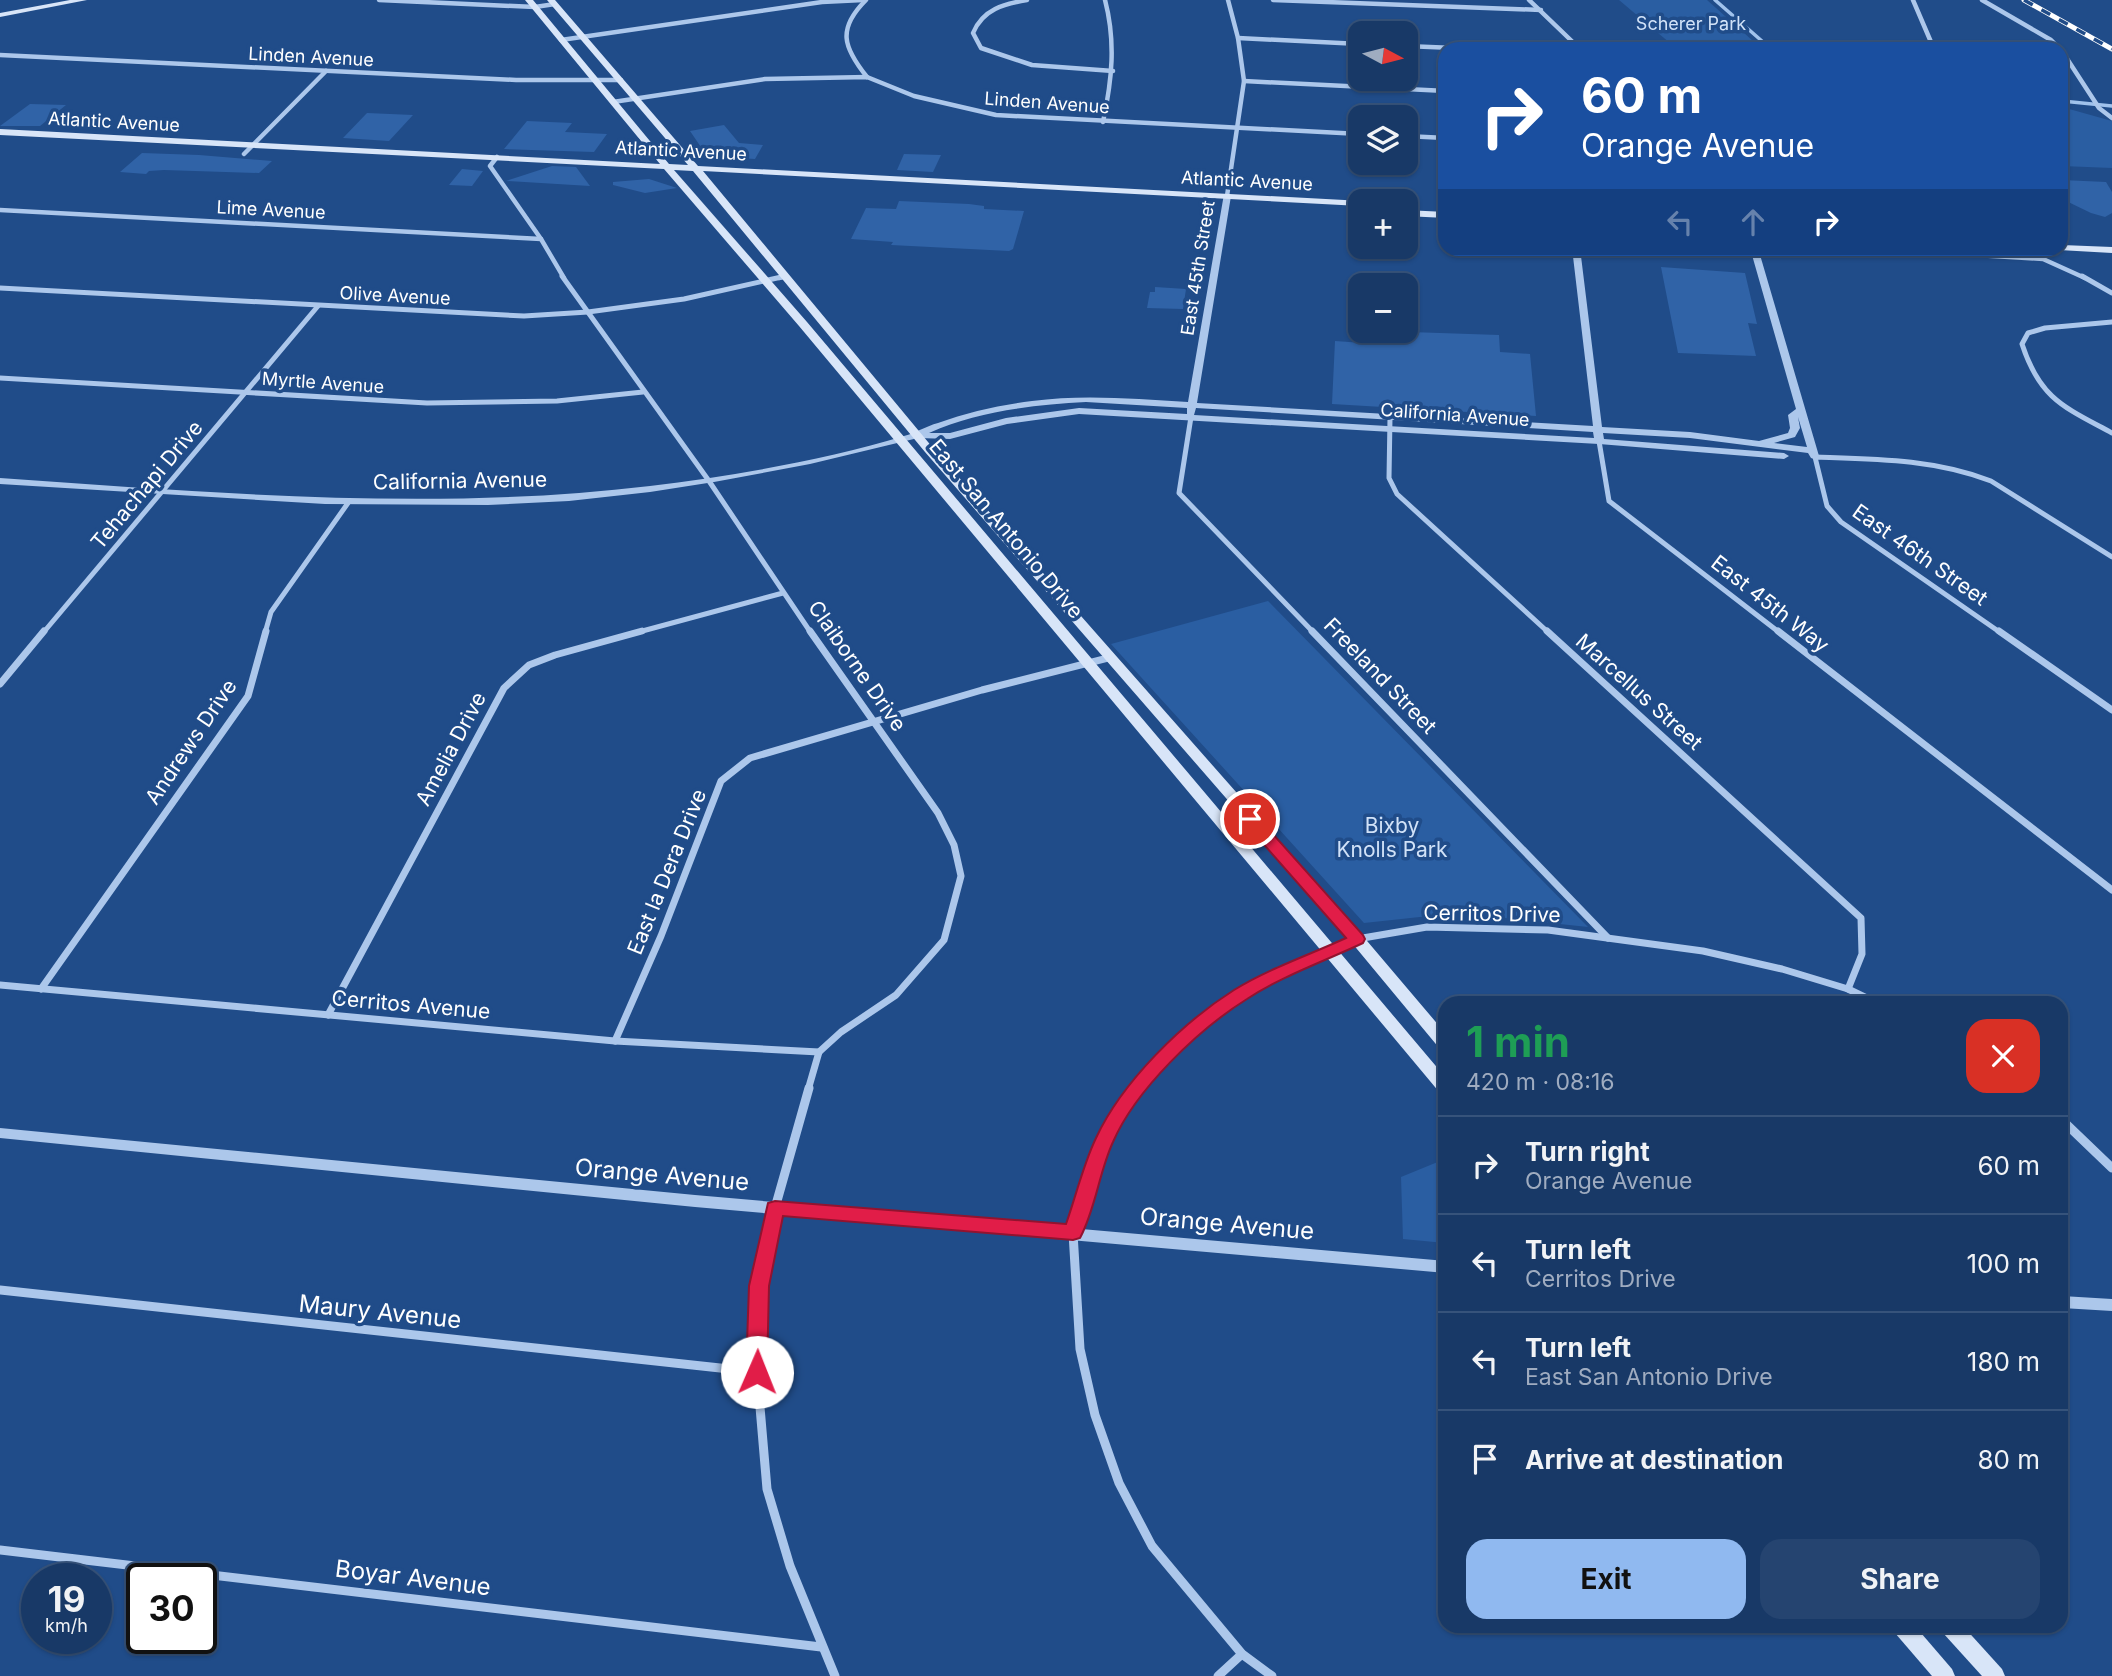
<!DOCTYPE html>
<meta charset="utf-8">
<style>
:root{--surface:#183967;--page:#254470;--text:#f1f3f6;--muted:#9facc0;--line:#36537b;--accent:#90b9f0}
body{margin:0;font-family:Inter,sans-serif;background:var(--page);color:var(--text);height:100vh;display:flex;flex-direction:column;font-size:26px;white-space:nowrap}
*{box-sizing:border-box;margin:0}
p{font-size:23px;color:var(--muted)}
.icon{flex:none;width:38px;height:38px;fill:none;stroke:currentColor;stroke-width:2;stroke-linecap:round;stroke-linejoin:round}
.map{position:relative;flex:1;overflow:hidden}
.side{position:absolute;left:1438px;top:996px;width:630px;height:637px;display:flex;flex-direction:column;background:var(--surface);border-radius:21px;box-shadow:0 2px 5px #0004,0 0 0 2px var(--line)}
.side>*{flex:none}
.hud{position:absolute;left:1438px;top:42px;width:630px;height:214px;border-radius:21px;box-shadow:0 2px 5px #0004,0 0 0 2px var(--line);background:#1a4fa0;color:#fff;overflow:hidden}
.needle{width:46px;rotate:97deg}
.fabs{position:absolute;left:1348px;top:21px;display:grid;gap:14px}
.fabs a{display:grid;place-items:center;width:70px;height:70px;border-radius:14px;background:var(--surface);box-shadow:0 2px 5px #0004,0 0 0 2px var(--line);font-size:35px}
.speed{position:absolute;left:21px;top:1563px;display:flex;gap:14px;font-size:35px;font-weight:700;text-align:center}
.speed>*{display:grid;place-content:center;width:91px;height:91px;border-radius:50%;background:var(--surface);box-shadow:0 2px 5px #0004,0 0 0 2px var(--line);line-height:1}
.speed small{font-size:18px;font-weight:400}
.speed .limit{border:4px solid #111;border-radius:10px;background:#fff;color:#111}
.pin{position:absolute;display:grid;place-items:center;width:60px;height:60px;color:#fff;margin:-30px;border:4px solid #fff;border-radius:50%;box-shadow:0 2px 7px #0007}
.me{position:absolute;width:77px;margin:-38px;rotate:1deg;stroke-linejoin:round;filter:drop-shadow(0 0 5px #0008)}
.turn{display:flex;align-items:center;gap:24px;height:147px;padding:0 28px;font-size:32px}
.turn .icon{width:91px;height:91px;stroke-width:2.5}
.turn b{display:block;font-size:49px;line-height:60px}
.lanes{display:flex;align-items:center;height:66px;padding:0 28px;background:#0003;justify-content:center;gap:35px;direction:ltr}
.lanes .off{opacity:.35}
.round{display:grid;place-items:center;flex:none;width:74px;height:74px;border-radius:21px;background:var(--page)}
.head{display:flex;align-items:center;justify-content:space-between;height:119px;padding:0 28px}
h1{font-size:42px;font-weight:700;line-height:52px;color:#1e9e55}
.cta{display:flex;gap:14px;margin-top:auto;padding:14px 28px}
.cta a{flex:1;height:80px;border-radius:21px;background:var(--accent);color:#111;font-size:28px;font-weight:700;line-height:80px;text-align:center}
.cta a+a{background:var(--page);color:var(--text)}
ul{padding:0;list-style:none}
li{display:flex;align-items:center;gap:21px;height:98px;padding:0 28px;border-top:2px solid var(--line)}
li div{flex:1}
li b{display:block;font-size:26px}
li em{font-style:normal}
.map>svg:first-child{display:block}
.green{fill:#2a5ea2}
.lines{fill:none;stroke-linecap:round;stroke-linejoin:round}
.stream{stroke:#a0c2ec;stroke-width:3.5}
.building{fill:#3063a7}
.minor-far3{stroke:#acc7eb;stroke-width:4.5}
.minor-far2{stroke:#acc7eb;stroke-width:5}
.minor-far1{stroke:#acc7eb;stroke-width:7}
.minor{stroke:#acc7eb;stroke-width:9}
.tertiary{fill:#acc7eb;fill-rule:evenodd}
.secondary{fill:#d8e5f8;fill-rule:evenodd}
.rail-casing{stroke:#fff;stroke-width:5}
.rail{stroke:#204c89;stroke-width:3.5;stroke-dasharray:10;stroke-linecap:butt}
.route{fill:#e11d48;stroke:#92132f;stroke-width:2}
.labels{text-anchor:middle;stroke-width:7;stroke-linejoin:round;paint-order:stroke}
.far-park-label{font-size:18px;fill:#d1e2f8;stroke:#204c89}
.far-street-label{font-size:18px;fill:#fff;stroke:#204c89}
.street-label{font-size:21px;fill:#fff;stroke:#204c89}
.park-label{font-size:21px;fill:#d1e2f8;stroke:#204c89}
.near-street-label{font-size:24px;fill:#fff;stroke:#204c89}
</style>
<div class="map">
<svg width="2112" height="1676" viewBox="0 0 2112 1676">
<rect width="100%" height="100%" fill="#204c89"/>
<g class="green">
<path d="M1619,0H1707L1762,49H1677Z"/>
<path d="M2062,107L2112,121V168L2062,166Z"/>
<path d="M1268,601L1588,927L1457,913L1364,923L1111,644Z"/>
<path d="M1445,1159V1243L1403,1239L1401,1177Z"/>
</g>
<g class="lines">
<g class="stream">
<path d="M1715,0L1771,49"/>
<path d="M2062,101L2112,106"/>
</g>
</g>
<g class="building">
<path d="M30,104L66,105L40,126H0Z"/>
<path d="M367,113L413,115L389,141L343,138Z"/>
<path d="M527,121L572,123L565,132L607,134L594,152L504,149Z"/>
<path d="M724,125L739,143L763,145L755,159L707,156L690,131Z"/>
<path d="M142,153L199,155L272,161L259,173L164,170L149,171L146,174L120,172Z"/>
<path d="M904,154L941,155L933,172L897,170Z"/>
<path d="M552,166L576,167L590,186L506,181Z"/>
<path d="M462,169L483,171L472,186L449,185Z"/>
<path d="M649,179L677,188L645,193L613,185V182Z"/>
<path d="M2062,180L2106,182L2112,192V213L2105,217L2091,213L2062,199Z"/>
<path d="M899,201L969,204L984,206V209L1024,211L1013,249L1009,251L891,245L893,242L851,239L866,208L896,209Z"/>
<path d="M1661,267L1745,273L1757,324L1748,323L1756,356L1678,353Z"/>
<path d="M1155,287L1186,289L1183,309L1147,308L1150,292H1155Z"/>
<path d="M1410,332L1499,335L1500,352L1530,354L1536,416L1332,404L1335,341L1391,345V338H1410Z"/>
</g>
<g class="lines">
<g class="minor-far3">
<path d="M379,0L535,7L555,4"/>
<path d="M866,0C837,29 843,47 867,77"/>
<path d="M1027,0C1004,4 983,9 973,33L981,48L1032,65L1113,71"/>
<path d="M1273,0L1541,10"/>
<path d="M1529,0L1580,49"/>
<path d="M1913,0L1934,49"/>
<path d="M1982,0L2051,40L2060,49"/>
<path d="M1238,38L1360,44"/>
<path d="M561,40L822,2L863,0"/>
<path d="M1405,46L1479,49"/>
<path d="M2062,51L2099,108L2112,118"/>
<path d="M0,55L516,80H621"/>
<path d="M1244,81L1446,91"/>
<path d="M613,102L765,79L867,77L914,96L996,115L1360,134"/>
<path d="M1103,122C1112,80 1116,42 1105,0"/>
<path d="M1405,136L1446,138"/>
<path d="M244,154L326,71"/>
<path d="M497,157L490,166L541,239L564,278"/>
<path d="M1227,196L1244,81L1238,38L1228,0"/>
<path d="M0,210L541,239"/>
<path d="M1858,248L2043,259L2085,278"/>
<path d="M779,278L786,276"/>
</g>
<g class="minor-far2">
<path d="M562,276L709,481L811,633"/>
<path d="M2082,276L2112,293"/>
<path d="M0,288L524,316L588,312L684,299L786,276"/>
<path d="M2112,322L2045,328L2028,333L2022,344C2040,399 2064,407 2112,433"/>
<path d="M0,378L427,403L557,401L643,392"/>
<path d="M1191,417L1179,493L1314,633"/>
<path d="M1390,418L1389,478L1397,494L1549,633"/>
<path d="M1599,441L1609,501L1780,633"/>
<path d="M43,633L318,306"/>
<path d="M265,633L271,612L348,503"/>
<path d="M635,633L783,593"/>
<path d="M2001,633L1841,522L1827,506L1815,457C1875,459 1934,459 1991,481L2112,557"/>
</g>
<g class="minor-far1">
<path d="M1312,631L1608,938"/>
<path d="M1547,631L1861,918L1862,954L1848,989"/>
<path d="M1778,631L2112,890"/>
<path d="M1999,631L2112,710"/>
<path d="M0,684L44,631"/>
<path d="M0,985L615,1041L819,1052"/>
<path d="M41,989L248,696L266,631"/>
<path d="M328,1015L504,688L529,665L555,655L642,631"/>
<path d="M615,1041L661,936L721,781L750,758L982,690L1108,658"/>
<path d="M808,1090L819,1052L841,1032L896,995L944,940L961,876L954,845L938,813L810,631"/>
<path d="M1136,1090L1169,1052L1206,1018L1242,993L1357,939L1427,927L1548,930L1703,951L1782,969L1848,989L1877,1003"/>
</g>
<g class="minor">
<path d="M809,1088L775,1208L759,1286L757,1372L767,1489L790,1566L835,1676"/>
<path d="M1138,1088L1104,1139L1073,1233L1080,1349L1095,1415L1119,1483L1152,1546L1242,1654L1272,1676"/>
<path d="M2062,1120L2112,1168"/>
<path d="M0,1290L757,1372"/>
<path d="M0,1550L821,1647"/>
<path d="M1218,1676L1242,1654"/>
</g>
<g class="tertiary">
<path d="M1224,194L1231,196L1197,403L1593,426L1572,248H1580L1602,427L1690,432L1759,441L1788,433L1790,428L1788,415L1796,409L1750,248H1758L1819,456L1814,459L1811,458L1808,453L1690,438L1603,433L1604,439L1784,453L1789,456L1784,459L1599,444L1079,414L1007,424L950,439L918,438L810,464L714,482L650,492L569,501L488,505L325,504L0,484V478C217,493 434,512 650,486C733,476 824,460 904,436C916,433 926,426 938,423C968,412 1000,405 1032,401C1084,394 1136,399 1188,402ZM1086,402L1187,408V414L1079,408L1006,418L950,433H929C977,411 1033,405 1086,402ZM1196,408L1593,432L1594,438L1194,415ZM1798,417L1807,447L1774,443L1795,437L1800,428Z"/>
<path d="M0,1128L695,1195L1446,1261V1273L695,1207L0,1138Z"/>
<path d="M2062,1296L2112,1299V1311L2062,1308Z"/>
</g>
<g class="secondary">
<path d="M70,0H87L0,17V13Z"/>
<path d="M525,0H533L669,164L688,165L547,0H555L698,166L1363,201H1360V206L703,171L933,448L1362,935L1446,1034V1050L1440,1049L1352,943L925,452L693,171L674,170L807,322L1446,1078V1095L1440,1093L799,326L664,169L0,135V129L660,164Z"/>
<path d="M1405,210L1446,212V218L1405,216Z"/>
<path d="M2062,245L2112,247V253L2059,250Z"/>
<path d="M1892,1626H1915L1952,1669L1955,1676H1932L1895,1633Z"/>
<path d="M1940,1626H1963L2002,1669L2005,1676H1982L1943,1633Z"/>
</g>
<defs>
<path id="rail" d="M2024,0L2112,49"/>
</defs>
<use href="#rail" class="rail-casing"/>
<use href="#rail" class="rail"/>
</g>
<path class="route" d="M1250,814L1256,815L1363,935L1365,939L1363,943C1325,961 1282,976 1247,999C1199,1029 1136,1089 1113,1142C1099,1172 1096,1208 1080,1238L1073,1240L783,1216L769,1286L767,1372L764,1378L757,1381L749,1378L746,1372L749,1286L768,1203L775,1201L1066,1224C1076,1196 1083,1165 1096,1138C1122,1082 1182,1023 1234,990C1268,969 1309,955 1346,938L1244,822L1242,819L1244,815Z"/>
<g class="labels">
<g class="far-park-label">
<text x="1691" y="30">Scherer Park</text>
</g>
<g class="far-street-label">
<text transform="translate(311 57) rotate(3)" y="6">Linden Avenue</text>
<text transform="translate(1047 103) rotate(4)" y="6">Linden Avenue</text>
<text transform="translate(114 122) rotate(3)" y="6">Atlantic Avenue</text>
<text transform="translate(681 151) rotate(3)" y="6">Atlantic Avenue</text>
<text transform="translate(1247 181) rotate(3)" y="6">Atlantic Avenue</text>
<text transform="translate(271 210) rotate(3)" y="6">Lime Avenue</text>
<text transform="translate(1198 268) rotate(-81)" y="6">East 45th Street</text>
<text transform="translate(395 296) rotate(3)" y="6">Olive Avenue</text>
<text transform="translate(323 383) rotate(4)" y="6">Myrtle Avenue</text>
<text transform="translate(1455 415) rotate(4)" y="6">California Avenue</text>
</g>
<g class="street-label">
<text transform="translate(460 481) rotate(-1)" y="7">California Avenue</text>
<text transform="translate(147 485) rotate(-50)" y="7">Tehachapi Drive</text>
<text transform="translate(1006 529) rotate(50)" y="7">East San Antonio Drive</text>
<text transform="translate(1920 555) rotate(35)" y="7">East 46th Street</text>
<text transform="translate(1770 604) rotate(38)" y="7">East 45th Way</text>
<text transform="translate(857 666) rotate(55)" y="7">Claiborne Drive</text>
<text transform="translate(1380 676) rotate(46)" y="7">Freeland Street</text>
<text transform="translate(1639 692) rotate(42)" y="7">Marcellus Street</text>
<text transform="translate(191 742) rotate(-56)" y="7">Andrews Drive</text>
<text transform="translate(451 749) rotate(-62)" y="7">Amelia Drive</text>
<text transform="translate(667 872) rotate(-68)" y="7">East la Dera Drive</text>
<text transform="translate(1492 914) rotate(1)" y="7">Cerritos Drive</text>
<text transform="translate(411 1005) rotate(5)" y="7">Cerritos Avenue</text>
</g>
<g class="park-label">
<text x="1392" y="833">Bixby<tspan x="1392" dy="24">Knolls Park</tspan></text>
</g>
<g class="near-street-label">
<text transform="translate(662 1175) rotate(5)" y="8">Orange Avenue</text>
<text transform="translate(1227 1224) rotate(5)" y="8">Orange Avenue</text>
<text transform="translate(380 1312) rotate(6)" y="8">Maury Avenue</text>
<text transform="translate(413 1578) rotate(7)" y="8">Boyar Avenue</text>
</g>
</g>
</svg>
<div class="fabs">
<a><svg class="needle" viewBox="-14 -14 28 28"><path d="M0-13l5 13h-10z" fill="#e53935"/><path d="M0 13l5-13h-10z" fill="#9facc0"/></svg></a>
<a><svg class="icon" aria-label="layers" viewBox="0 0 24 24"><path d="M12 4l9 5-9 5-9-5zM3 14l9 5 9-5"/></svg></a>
<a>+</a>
<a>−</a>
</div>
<div class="speed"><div>19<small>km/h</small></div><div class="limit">30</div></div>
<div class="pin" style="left:1250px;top:819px;background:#d93025"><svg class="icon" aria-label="arrive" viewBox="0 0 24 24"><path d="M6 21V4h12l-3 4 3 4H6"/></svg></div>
<svg class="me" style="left:757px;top:1372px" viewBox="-20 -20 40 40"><circle r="19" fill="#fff"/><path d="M0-13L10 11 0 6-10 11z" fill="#e11d48"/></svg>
<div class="hud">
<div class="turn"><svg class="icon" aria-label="right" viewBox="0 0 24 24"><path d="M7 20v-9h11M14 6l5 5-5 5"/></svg><div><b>60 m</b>Orange Avenue</div></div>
<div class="lanes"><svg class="icon off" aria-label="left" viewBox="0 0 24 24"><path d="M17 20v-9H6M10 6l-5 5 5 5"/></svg><svg class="icon off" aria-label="ahead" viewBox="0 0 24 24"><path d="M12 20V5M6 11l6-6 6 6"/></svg><svg class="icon" aria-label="right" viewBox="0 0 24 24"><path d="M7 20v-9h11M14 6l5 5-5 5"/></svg></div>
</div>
<section class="side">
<div class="head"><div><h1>1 min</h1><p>420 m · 08:16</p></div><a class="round" style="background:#d93025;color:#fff"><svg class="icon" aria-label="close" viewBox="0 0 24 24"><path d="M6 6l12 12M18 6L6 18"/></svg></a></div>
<ul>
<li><svg class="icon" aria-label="right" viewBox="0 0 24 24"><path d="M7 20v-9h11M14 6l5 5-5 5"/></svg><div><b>Turn right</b><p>Orange Avenue</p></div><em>60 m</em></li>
<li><svg class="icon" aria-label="left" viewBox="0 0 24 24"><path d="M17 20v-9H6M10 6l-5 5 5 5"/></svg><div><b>Turn left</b><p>Cerritos Drive</p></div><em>100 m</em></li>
<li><svg class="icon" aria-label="left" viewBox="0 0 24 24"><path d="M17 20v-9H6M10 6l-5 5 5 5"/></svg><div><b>Turn left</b><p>East San Antonio Drive</p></div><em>180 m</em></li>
<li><svg class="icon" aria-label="arrive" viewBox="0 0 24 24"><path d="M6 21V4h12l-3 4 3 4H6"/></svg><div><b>Arrive at destination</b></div><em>80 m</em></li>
</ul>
<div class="cta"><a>Exit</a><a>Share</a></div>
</section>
</div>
